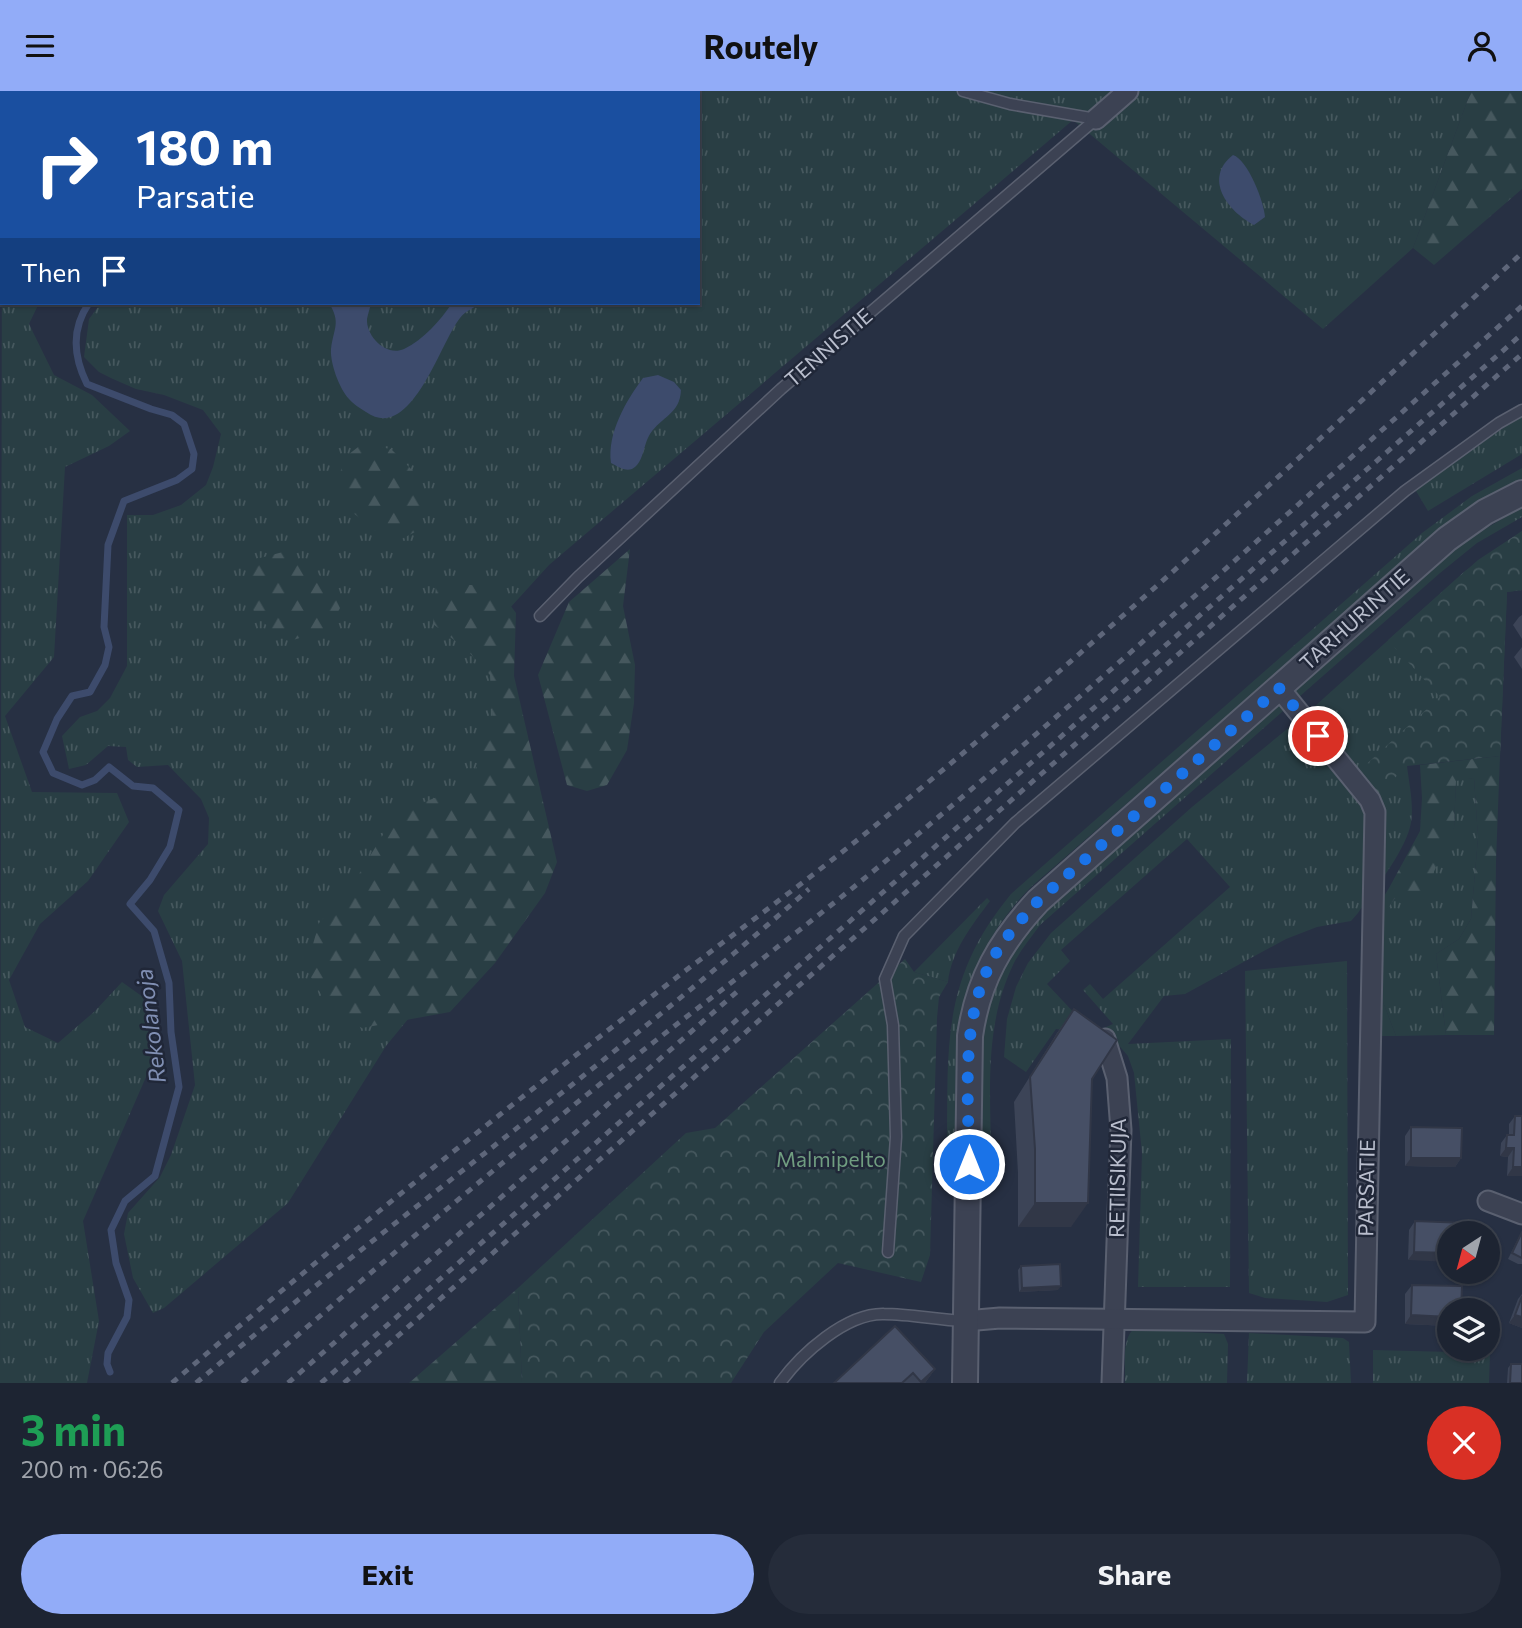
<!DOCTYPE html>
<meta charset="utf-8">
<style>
:root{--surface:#1d2432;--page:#252c3a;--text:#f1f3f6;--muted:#a0a4ac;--line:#3b414d;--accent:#92acf8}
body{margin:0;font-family:Commissioner,sans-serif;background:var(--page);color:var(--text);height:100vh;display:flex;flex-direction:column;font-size:26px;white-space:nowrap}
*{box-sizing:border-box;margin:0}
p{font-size:23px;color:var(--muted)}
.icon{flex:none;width:38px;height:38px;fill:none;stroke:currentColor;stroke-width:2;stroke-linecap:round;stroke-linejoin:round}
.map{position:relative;height:1292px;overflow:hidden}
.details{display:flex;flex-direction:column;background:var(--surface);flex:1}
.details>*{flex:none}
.top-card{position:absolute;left:0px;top:0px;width:700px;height:214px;box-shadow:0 2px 5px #0004,0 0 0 2px var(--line);background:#1a4fa0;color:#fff;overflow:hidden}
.needle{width:46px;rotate:216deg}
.tools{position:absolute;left:1437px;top:1130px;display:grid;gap:14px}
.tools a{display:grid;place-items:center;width:63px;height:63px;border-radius:50%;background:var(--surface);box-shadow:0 2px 5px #0004,0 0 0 2px var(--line);font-size:35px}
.pin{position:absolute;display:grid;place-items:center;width:60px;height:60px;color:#fff;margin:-30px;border:4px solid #fff;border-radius:50%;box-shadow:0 2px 7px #0007}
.me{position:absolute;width:77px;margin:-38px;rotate:0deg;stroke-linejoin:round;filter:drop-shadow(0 0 5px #0008)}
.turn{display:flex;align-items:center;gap:24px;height:147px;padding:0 21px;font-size:32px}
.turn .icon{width:91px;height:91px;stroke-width:2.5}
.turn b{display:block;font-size:49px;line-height:60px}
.then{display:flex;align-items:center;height:66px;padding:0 21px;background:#0003;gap:14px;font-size:26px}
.round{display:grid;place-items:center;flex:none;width:74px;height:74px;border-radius:37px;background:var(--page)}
.head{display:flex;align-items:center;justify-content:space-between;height:119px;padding:0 21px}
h1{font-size:42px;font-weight:700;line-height:52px;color:#1e9e55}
.primary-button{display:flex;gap:14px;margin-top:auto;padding:14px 21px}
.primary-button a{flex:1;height:80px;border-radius:42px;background:var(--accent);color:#111;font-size:28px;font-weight:700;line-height:80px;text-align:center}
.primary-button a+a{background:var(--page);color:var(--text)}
header{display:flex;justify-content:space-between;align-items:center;height:91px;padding:0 21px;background:var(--accent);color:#111;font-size:32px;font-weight:700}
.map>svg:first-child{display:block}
.grass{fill:url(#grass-tufts)}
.forest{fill:url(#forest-firs)}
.park{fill:url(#park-crowns)}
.water{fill:#3d4b6c}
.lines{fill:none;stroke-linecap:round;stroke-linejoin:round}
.stream{stroke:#3d4b6c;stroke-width:7}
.service-casing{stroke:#5a6070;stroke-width:13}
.minor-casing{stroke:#5a6070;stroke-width:23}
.tertiary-casing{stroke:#5a6070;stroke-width:28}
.service{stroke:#3c4253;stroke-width:10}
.minor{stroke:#3c4253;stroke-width:19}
.tertiary{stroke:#3c4253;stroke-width:24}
.rail{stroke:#5e667a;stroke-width:5;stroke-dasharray:7 7;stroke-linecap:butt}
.wall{fill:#3c4457}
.shaded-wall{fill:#313747}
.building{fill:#464f65;stroke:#313747;stroke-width:2}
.route{stroke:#1a73e8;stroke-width:12;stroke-dasharray:0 21.6}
.labels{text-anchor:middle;stroke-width:5;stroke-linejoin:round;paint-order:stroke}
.street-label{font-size:21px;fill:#b9becd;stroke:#202738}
.park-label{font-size:21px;fill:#709d80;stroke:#202738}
.water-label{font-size:23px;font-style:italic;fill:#808fb3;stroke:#202738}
</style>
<header><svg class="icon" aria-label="menu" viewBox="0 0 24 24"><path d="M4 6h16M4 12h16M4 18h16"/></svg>Routely<svg class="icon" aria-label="person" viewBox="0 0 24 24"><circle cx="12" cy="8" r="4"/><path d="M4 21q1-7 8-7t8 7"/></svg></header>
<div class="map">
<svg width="1522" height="1292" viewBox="0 0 1522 1292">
<defs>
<pattern id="grass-tufts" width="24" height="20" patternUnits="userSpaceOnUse" patternTransform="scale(1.75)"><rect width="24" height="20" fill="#293e44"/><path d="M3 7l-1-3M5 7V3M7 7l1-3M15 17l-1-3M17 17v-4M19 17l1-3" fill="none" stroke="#46585e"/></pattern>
<pattern id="forest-firs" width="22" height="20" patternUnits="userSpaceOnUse" patternTransform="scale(1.75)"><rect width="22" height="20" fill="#293e44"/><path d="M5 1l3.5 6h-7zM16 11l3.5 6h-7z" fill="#46585e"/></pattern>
<pattern id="park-crowns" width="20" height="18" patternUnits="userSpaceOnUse" patternTransform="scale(1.75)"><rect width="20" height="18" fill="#293e44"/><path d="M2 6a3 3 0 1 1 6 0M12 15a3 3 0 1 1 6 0" fill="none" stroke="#46585e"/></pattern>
</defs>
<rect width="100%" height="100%" fill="#273043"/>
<g class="grass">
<path d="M138,0H1471L1413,157L1323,238L1073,29L549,474L509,518L507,581L546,760L386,955L288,1112L164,1217L153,1222L133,1187L124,1143L128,1122L160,1086L171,1064L195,994L182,870L158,820L164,804L208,753L209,727L201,708L168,674L137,676L128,669L126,656L108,655L86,674L69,678L62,645L80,626L97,620L110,607L127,575V424H153L181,414L206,394L213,376L221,343L203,319L164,304L136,298L113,288L99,281L84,266L89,228L101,212H698V2Z"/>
<path d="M2,105V212H39L29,233L54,284L92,304L130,340L109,355L65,376L54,566L5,625L32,701L117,702L129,731L88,790L40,833L9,889L25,936L58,952L95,920L122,891L143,906L153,970L83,1130L99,1230L87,1292H0Z"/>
<path d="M1522,324V363L1428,420L1416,400L1441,380Z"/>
<path d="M1522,377V388L1477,412L1367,503L1031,796C995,832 967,881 959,933C954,974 957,1016 954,1057H947C948,954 941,888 1011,803L1422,442L1472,405Z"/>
<path d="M1522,416V426L1477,452L1440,482L1040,834C1031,847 1020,859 1013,874C985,933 990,996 991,1060H982C981,1000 975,939 999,883C1008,862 1025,843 1038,824L1460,453Z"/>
<path d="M1522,440V499L1507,501L1500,665L1419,657L1407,675C1409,693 1415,718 1410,736C1403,763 1374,799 1358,822L1351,830L1317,836L1286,848L1185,903L1164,905L1128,953L1231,948L1230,1196H1138L1142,1062L1134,982L1128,965L1104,937L1113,933L1083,899L1090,893L1103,908L1230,796L1187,748L1061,859L1070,870L1047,893L1095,944L1056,938L1026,981L1004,966L1007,928L1016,896L1028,872L1051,842L1192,716L1314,616L1465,480Z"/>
<path d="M1474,687L1478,747L1471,828L1459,848L1436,863L1446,944L1396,945L1367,869L1381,826L1395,807L1454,737L1456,689Z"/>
<path d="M987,807L990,810C972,834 951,861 948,891L914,881Z"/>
<path d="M1347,870L1348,1204L1327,1211L1265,1207L1249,1202L1245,880Z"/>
<path d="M1134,1238L1224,1243L1228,1253L1227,1292H1125C1126,1276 1121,1248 1134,1238Z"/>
<path d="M1249,1242L1343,1247L1349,1251L1351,1292H1247Z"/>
<path d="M1373,1259L1490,1262L1489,1292H1373Z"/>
</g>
<g class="forest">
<path d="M1471,0H1522V98L1434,174L1413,157Z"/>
<path d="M362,353L391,358L413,380L425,415L415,441L392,453L347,417L337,395L344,367Z"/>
<path d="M630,458L623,515L635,574L634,612L627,659L607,694L587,700L567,694L538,584L569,511Z"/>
<path d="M283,461L328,490L340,517L329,538L293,549C253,532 238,510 256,468Z"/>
<path d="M436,494H495L516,522L514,585L557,771L545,802L495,872L450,921L362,937L332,921L306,878L319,832L351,796L397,721L459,698L471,688L493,636L490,584L466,558L433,533Z"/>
<path d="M1500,665L1496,770L1494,944H1446L1436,863L1459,848L1471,828L1478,747L1474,687L1456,690L1454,737L1426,798L1412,810L1395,807L1381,827L1367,869L1396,945H1379L1362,871L1361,847L1365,836L1389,797L1420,740L1422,707L1420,674Z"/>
<path d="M518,1197L522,1292H409Z"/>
</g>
<g class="park">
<path d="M1522,440V499L1507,501L1500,665L1407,675L1378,703L1360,679L1440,606L1388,549L1478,469Z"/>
<path d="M905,868L914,881L948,891L939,906L937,927L930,1164L921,1191L838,1172L764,1241L731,1292H522L518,1197L686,1042L715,1037Z"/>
</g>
<g class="water">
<path d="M1233,64C1248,69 1264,111 1265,126L1254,134C1227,120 1203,87 1233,64Z"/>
<path d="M329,212H371C370,217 368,223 367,228C366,245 386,266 404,258C424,248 440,230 452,212H482C475,216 465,220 460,227C440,252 411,353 366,321C360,317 353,313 349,308C339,297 330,272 331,258C334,236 341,232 329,212Z"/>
<path d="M658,284L674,291L681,299C680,323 662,325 650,343C643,354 644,372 632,378C625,381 617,375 611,372C607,342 626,310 643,287Z"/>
</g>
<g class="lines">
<g class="stream">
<path d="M123,0L125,2"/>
<path d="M89,212C71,238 73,265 87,293L151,318L172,324L184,333L194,363L192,378L177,389L124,410L108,454L104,536L109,556L105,574L90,601L72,605L57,628L43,661L53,682L82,694L95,689L109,676L133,695L153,697L179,719L170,756L150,789L130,813L154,840L169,892L171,941L179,996L155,1085L125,1110L111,1139L116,1172L129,1209L127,1226L108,1262L107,1273L110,1281"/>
</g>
<defs>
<g id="service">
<path d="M963,0L1010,13L1096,28"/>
<path d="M540,525L578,486L781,298L1096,28"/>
<path d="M888,1161L896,1046L893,934L885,888L904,845L1015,732L1405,400L1499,332L1522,319"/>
<path d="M780,1292C801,1263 846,1222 884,1223C911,1223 937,1229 964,1230"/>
</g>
<g id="minor">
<path d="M1096,28L1128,0"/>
<path d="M1105,948L1117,987L1121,1039L1112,1292"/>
<path d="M1488,1110L1522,1123"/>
<path d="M965,1230L1000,1227L1365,1231L1375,721L1370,709L1279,597"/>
</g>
<path id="tertiary" d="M965,1292L970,945C978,889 1000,851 1038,810L1447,448L1485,421L1522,402"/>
</defs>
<use href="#service" class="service-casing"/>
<use href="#minor" class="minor-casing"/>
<use href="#tertiary" class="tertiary-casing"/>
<use href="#service" class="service"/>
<use href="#minor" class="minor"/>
<use href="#tertiary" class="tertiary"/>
<g class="rail">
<path d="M172,1292C329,1158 491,1029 655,903C734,842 816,784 893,720C1110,543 1316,352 1522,162"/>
<path d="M196,1292C398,1124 612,971 809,798"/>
<path d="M242,1292C361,1189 481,1088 604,990C696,917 791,848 882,773C1100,593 1310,402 1522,215"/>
<path d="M288,1292L739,899"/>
<path d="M321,1292L1522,243"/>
<path d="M344,1292L1522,263"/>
</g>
</g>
<g class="wall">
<path d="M1522,524V548L1513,534L1519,526Z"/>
<path d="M1522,556V578L1514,566Z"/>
<path d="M1074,918L1092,988L1071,1136H1018V1082L1014,1011L1057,942Z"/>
<path d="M1515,1025L1522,1085H1507L1508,1066L1500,1065L1501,1052L1507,1044H1509V1033Z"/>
<path d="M1411,1036L1461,1067L1455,1076L1405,1075V1045Z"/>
<path d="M1415,1130L1466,1132L1408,1169L1409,1139Z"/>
<path d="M1522,1140V1173H1518L1508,1168Z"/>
<path d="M1021,1175L1058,1199L1019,1201L1018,1179Z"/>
<path d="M1412,1194L1449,1220V1235L1405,1233V1203Z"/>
<path d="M1522,1203V1237L1509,1232L1518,1208Z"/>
<path d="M1511,1273L1522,1292H1507L1508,1277Z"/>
<path d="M935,1278L925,1292H834Z"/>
</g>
<g class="shaded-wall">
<path d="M1506,1057H1514L1508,1066L1500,1065Z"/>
<path d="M1411,1067H1461L1455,1076L1405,1075Z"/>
<path d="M1513,1076H1522V1085H1507Z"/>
<path d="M1035,1112H1088L1071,1136H1018Z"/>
<path d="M1414,1161L1449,1162V1171L1408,1169Z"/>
<path d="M1061,1195L1058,1199L1019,1201L1022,1197Z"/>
<path d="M1411,1224L1449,1226V1235L1405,1233Z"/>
<path d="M1515,1224L1522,1226V1237L1509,1232Z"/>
<path d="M935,1278L925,1292H920L921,1291Z"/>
</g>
<g class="building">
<path d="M1074,918L1117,949L1092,988L1088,1112H1035V1058L1030,986Z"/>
<path d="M1515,1025H1522V1076H1513L1514,1057H1506L1507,1044H1514Z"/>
<path d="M1411,1036L1462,1037L1461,1067H1411Z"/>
<path d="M1415,1130L1466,1132L1465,1143H1449V1162L1414,1161Z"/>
<path d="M1522,1141V1167L1512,1162Z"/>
<path d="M1060,1173L1061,1195L1022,1197L1021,1175Z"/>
<path d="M1412,1194L1462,1195L1461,1220H1449V1226L1411,1224Z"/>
<path d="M1522,1205V1226L1515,1224Z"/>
<path d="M895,1235L935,1278L921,1291L913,1282L902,1292H834Z"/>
<path d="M1511,1273H1522V1292H1510Z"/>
</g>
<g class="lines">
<path class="route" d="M969,1073C969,1008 960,936 989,875C1001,850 1020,830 1038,810L1279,597L1318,645"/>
</g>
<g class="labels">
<g class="street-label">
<text transform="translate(829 257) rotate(-41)" y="7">TENNISTIE</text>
<text transform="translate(1355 529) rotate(-42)" y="7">TARHURINTIE</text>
<text transform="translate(1118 1087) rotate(-89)" y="7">RETIISIKUJA</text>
<text transform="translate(1367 1097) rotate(-89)" y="7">PARSATIE</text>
</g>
<g class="park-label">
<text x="831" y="1076">Malmipelto</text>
</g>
<g class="water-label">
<text transform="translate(151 935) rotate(-97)" y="8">Rekolanoja</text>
</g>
</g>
</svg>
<div class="tools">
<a><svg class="needle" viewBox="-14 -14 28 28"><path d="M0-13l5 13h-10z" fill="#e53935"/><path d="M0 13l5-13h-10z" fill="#a0a4ac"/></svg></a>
<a><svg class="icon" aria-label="layers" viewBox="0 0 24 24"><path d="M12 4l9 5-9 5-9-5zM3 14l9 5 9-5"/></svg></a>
</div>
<div class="pin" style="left:1318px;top:645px;background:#d93025"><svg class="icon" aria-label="arrive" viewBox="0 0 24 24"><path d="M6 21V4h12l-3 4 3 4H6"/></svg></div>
<svg class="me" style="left:969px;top:1073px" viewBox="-20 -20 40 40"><circle r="17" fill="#1a73e8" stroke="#fff" stroke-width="3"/><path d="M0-11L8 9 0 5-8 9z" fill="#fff"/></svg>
<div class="top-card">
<div class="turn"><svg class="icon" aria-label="right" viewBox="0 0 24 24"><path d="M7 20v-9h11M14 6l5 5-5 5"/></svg><div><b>180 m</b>Parsatie</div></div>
<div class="then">Then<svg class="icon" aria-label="arrive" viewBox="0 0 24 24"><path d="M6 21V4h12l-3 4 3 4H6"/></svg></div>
</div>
</div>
<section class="details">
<div class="head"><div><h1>3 min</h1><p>200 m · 06:26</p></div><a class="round" style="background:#d93025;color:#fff"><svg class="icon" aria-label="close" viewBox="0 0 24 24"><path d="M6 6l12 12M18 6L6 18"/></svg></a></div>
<div class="primary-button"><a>Exit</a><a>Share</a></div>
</section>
